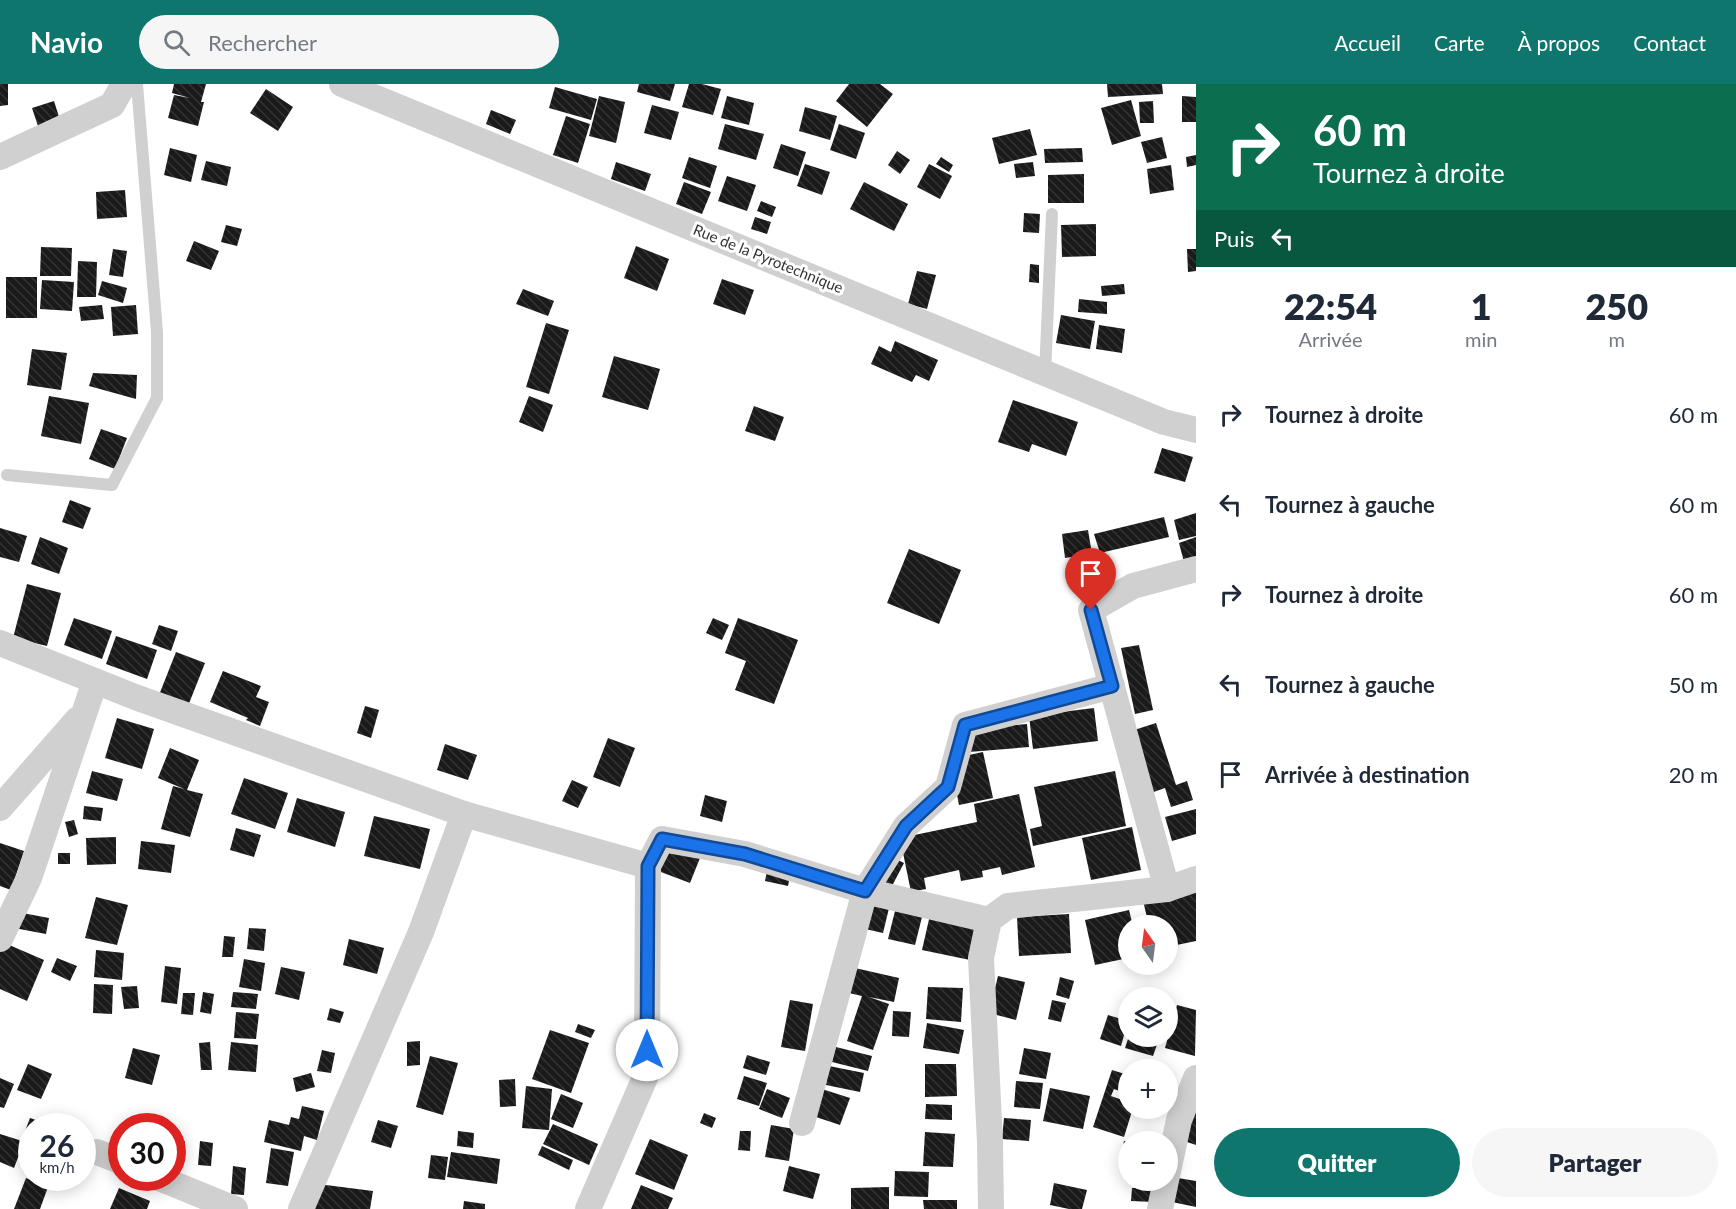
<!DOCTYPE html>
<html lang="fr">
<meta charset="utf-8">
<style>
:root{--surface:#fff;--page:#f6f6f7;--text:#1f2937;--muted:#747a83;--accent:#0f766e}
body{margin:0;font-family:Lato,sans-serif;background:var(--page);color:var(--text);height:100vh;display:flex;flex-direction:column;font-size:22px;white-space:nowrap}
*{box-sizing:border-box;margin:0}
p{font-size:20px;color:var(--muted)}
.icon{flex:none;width:33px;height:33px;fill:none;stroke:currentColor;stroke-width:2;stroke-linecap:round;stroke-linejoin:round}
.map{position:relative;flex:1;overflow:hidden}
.drawer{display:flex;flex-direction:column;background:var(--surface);width:540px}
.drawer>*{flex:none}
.hud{background:#0b6e4f;color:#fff;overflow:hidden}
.needle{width:39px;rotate:346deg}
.tools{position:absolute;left:1118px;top:831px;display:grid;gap:12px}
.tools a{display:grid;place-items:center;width:60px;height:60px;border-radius:50%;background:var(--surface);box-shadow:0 3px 15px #0003;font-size:30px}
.speed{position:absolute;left:18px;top:1029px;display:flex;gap:12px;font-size:30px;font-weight:700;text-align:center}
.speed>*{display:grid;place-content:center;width:78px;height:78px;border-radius:50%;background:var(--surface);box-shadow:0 3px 15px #0003;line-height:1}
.speed small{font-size:15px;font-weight:400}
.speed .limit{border:9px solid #d22;background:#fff;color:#111}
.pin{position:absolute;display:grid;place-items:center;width:51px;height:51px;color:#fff;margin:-62px -26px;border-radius:50% 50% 50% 0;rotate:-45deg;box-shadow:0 0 6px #0007}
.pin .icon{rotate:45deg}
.me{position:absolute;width:66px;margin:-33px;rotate:0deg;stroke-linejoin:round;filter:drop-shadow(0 0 4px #0008)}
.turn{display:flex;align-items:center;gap:21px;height:126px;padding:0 18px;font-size:27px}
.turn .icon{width:78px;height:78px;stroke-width:2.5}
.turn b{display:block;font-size:42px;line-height:51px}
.then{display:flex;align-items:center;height:57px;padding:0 18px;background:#0003;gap:12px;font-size:22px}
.eta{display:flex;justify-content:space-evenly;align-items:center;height:102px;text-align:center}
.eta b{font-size:36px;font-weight:800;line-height:42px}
.cta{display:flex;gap:12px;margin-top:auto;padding:12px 18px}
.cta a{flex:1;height:69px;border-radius:36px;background:var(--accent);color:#fff;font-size:24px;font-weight:800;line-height:69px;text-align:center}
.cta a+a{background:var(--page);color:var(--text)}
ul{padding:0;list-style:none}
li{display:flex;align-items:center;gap:18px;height:90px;padding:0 18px}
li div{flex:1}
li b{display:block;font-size:22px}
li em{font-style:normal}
header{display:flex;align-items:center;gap:36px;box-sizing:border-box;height:84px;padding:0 30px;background:var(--accent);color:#fff}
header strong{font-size:28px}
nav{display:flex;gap:33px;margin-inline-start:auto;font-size:21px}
.search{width:420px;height:54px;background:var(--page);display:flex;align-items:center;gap:15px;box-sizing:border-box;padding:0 21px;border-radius:33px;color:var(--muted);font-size:22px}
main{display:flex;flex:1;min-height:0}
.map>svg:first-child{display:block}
.building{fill:url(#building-back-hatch)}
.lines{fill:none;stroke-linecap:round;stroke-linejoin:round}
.service{stroke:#d0d0d0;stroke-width:12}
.minor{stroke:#d0d0d0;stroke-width:26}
.route-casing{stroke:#114b97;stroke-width:15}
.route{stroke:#1a73e8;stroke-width:10}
.labels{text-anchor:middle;stroke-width:6;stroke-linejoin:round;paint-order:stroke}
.street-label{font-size:15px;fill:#333;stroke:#fff}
</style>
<header>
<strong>Navio</strong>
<div class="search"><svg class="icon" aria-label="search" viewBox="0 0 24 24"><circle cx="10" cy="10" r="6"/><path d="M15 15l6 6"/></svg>Rechercher</div>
<nav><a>Accueil</a><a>Carte</a><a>À propos</a><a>Contact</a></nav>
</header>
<main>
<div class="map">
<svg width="1196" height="1125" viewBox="0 0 1196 1125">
<defs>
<pattern id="building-back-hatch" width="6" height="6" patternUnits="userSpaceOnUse" patternTransform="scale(1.5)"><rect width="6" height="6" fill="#1a1a1a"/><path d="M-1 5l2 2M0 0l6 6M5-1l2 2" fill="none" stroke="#333"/></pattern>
</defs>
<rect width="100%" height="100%" fill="#fff"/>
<g class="building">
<path d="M0,0H8V21L0,22Z"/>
<path d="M174,0H206L201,18H204L198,42L168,34L174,11L190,14L172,9Z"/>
<path d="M639,0H675L670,17L637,8Z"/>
<path d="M689,0H702L721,5L713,31L682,23Z"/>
<path d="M849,0H880L893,10L867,43L836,17Z"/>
<path d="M1107,0H1162L1163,10L1108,13Z"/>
<path d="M555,3L597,15L591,36L549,24Z"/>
<path d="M266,5L293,23L278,47L250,29Z"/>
<path d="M599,12L625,18L616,59L589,52Z"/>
<path d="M727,12L754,19L749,41L721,34Z"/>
<path d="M1182,12L1196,13V38H1182Z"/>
<path d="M1131,16L1141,52L1112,61L1101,24Z"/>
<path d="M54,17L60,36L38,42L32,24Z"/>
<path d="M1153,17L1154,39H1140L1139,18Z"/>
<path d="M652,21L679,28L671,56L644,49Z"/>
<path d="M805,23L837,32L830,56L799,47Z"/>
<path d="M491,26L516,36L510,50L486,40Z"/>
<path d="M566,32L590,40L578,79L553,71Z"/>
<path d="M725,40L764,50L756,76L718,65Z"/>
<path d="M839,40L865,49L856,75L830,66Z"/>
<path d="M1030,45L1037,71L999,80L992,54Z"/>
<path d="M1162,53L1167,74L1147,79L1141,58Z"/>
<path d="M781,60L806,68L798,92L773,84Z"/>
<path d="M170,64L197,71L191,98L164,91Z"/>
<path d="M1082,64L1083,78L1045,79L1044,65Z"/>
<path d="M897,67L910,76L900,90L888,81Z"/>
<path d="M1196,71V81L1187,83L1186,73Z"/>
<path d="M689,73L717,82L710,104L682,94Z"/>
<path d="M941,73L953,81L949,88L936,80Z"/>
<path d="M206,77L231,83L227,102L201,96Z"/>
<path d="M616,78L651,90L645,107L611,95Z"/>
<path d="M1033,78L1035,92L1016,94L1014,80Z"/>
<path d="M805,80L830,88L822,111L797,102Z"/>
<path d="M929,80L952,92L940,115L917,103Z"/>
<path d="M1171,81L1174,106L1150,110L1147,85Z"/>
<path d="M1084,90V119H1048V91Z"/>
<path d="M727,92L756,101L747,127L718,117Z"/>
<path d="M684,98L711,108L702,130L676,120Z"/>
<path d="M864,98L908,120L894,147L850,125Z"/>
<path d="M125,106L127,133L97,135L96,108Z"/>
<path d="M761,117L776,123L772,133L757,127Z"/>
<path d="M1024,129L1040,130L1039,149L1023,148Z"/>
<path d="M755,133L771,138L767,150L751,145Z"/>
<path d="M1096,140V172L1062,173L1061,141Z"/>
<path d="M226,141L242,145L237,162L221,158Z"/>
<path d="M194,157L219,167L211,186L186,177Z"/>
<path d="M636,162L669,175L657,207L624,194Z"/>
<path d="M41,163L72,164L71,192H40Z"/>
<path d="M113,165L127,167L123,193L109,191Z"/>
<path d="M1187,165H1196V187L1188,188Z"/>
<path d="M78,177L97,178L96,213H77Z"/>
<path d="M1030,180L1039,181V199L1029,198Z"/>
<path d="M917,187L936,191L927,225L908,220Z"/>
<rect x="6" y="193" width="31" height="41"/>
<path d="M722,195L754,206L745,231L713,220Z"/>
<path d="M42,196L74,198L72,227L40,225Z"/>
<path d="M102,197L127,204L123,219L98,211Z"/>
<path d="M1124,200L1125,210L1102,212L1101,202Z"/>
<path d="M523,205L554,217L548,232L516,220Z"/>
<path d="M1079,215L1107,218V230L1078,228Z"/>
<path d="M102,221L104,235L81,237L79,223Z"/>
<path d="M136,221L138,250L113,252L111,223Z"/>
<path d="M1061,231L1095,237L1090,265L1056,259Z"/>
<path d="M546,239L569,246L549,310L526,303Z"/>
<path d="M1099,241L1125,245L1122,269L1096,265Z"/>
<path d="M895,257L938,276L929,297L916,291L912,298L871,280L879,262L891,268Z"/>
<path d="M32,265L67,269L61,306L27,301Z"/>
<path d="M614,272L660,285L648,326L602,313Z"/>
<path d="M93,289L137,291L136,315L89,302Z"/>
<path d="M49,312L89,319L81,360L41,352Z"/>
<path d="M529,312L553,321L543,348L519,338Z"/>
<path d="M1013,316L1078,338L1066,372L1032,360L1029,368L998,358Z"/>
<path d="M754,322L784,333L775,357L745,347Z"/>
<path d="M101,345L127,354L115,385L89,375Z"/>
<path d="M1162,364L1193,373L1185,398L1154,389Z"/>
<path d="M70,416L91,424L83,445L62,438Z"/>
<path d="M1196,429V452L1179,456L1174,436Z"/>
<path d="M1164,433L1169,453L1100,469L1094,450Z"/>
<path d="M0,444L27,452L19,478L0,473Z"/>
<path d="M1088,446L1092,470L1065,474L1062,450Z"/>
<path d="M40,453L68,464L59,490L31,480Z"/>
<path d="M1196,453V474L1184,478L1179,459Z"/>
<path d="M909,465L961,486L939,540L887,519Z"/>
<path d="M27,500L61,509L47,562L13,554Z"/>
<path d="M74,534L112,547L102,575L64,561Z"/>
<path d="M713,534L729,541L722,556L706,549Z"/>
<path d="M738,534L798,556L774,620L735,606L746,577L725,569Z"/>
<path d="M159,541L178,547L171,567L152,560Z"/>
<path d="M116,552L157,566L147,595L106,580Z"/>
<path d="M1139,561L1153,626L1135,630L1121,564Z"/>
<path d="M176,568L205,579L188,622L159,611Z"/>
<path d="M223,587L261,602L256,613L269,618L260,642L246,636L248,634L210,618Z"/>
<path d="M365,622L379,626L371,654L357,649Z"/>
<path d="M1094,624L1098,657L1033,665L1029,632Z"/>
<path d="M117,634L154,645L142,685L105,674Z"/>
<path d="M1156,639L1176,701L1187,697L1193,716L1171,723L1165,704L1148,710L1128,648Z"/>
<path d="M1027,640L1029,663L969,668L967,645Z"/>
<path d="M608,654L635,664L620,703L593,693Z"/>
<path d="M445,660L477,671L468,696L437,686Z"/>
<path d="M170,664L199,676L187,706L203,710L190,753L161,745L173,702L184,705L158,694Z"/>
<path d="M983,668L993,714L959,721L950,675Z"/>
<path d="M92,687L123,695L117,717L86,709Z"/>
<path d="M1115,687L1126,742L1033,762L1030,745L1042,742L1034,703Z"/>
<path d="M244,694L288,709L275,745L231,730Z"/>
<path d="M572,696L588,703L578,724L562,717Z"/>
<path d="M1019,710L1035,783L1002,791L1000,783L982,787L983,793L961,797L959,786L924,794L926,805L911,808L900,754L977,738L974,720Z"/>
<path d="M705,711L727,717L722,738L700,732Z"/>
<path d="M297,714L345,728L335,763L287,748Z"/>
<path d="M84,722L103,724L101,737L83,735Z"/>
<path d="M1196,725V750L1172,757L1165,733Z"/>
<path d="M374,732L430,745L420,785L364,772Z"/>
<path d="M74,736L78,750L69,753L65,738Z"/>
<path d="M1132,743L1141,786L1091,796L1082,754Z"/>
<path d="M236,744L261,751L254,773L230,766Z"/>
<path d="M657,752L702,769L690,799L645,782Z"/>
<path d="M116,753V780L87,781L86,754Z"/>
<path d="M141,757L175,761L171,789L138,785Z"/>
<path d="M0,759L24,767L11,806L0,802Z"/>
<path d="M882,768L904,779L892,802L870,790Z"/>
<rect x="58" y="769" width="12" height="11"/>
<path d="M769,778L792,783L788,802L765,797Z"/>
<path d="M1196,796V857L1167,863V842H1149L1141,808Z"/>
<path d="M96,813L128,821L117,861L85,854Z"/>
<path d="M858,813L890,820L883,849L852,842Z"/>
<path d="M1129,826L1133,842H1128V874L1095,881L1085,836Z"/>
<path d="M895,827L922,833L915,861L888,855Z"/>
<path d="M17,828L49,834L46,850L14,844Z"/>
<path d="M1069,830L1071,869L1019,872L1017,833Z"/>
<path d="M930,831L978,841L970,876L922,866Z"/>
<path d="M249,844L266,845L264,867L247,865Z"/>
<path d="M224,852L235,853L233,873H222Z"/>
<path d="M349,855L384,864L377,890L343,881Z"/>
<path d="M0,857L44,876L27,917L0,905Z"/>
<path d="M96,866L124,869L122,896L94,893Z"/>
<path d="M57,874L77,882L70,897L51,888Z"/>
<path d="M244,875L265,879L261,907L239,903Z"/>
<path d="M165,882L181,884L177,920L161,918Z"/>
<path d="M281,883L305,888L299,916L275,910Z"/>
<path d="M855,884L899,894L894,918L869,913L889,920L873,966L847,957L862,912L849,909Z"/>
<path d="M998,892L1025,898L1016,936L989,929Z"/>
<path d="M1060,893L1074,897L1069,915L1056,911Z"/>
<path d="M94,900L113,901L112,930L93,929Z"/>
<path d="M137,902L139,924L124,925L121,903Z"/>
<path d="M928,903L963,904L961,938L926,935Z"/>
<path d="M203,908L214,910L211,930L200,928Z"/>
<path d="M233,908L258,910L256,925L231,923Z"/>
<path d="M183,909H195L193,931L181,930Z"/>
<path d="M790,916L813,920L805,967L781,963Z"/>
<path d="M1052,916L1066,919L1061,938L1048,935Z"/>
<path d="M1177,921L1196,926L1195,972L1165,964Z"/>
<path d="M330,924L344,928L340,939L327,936Z"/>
<path d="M893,927L911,928L909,953L892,952Z"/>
<path d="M236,928L259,930L256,955L234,954Z"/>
<path d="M1108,931L1128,937L1121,962L1100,955Z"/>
<path d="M927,939L964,946L959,970L923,964Z"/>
<path d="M578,940L595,946L591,954L575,948Z"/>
<path d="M550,946L589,959L571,1009L532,995Z"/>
<path d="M1129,952H1160L1153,972L1125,964Z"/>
<path d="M420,957V981L407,982V958Z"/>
<path d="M210,958L212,986H201L199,959Z"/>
<path d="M231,958L258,961L256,988L228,986Z"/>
<path d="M836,963L872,972L868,987L832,978Z"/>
<path d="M133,964L160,971L152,1001L125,994Z"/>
<path d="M1024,964L1051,969L1046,995L1019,990Z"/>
<path d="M322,966L335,969L331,989L317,987Z"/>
<path d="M747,971L770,978L766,991L743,984Z"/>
<path d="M430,972L458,979L443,1031L416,1023Z"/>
<path d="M28,980L52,990L41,1015L17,1006Z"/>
<path d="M925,980H956L957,1012L925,1013Z"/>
<path d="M829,982L864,989L860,1008L826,1001Z"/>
<path d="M1112,986L1128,991V1010L1114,1005L1111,1012L1128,1018V1024H1133L1124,1053L1093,1043Z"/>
<path d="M311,989L315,1003L296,1008L293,994Z"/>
<path d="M744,992L767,999L759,1022L737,1015Z"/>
<path d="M0,994L14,1000L4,1024L0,1023Z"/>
<path d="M515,995L516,1022L500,1023L499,996Z"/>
<path d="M1016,997L1043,999L1040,1025L1014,1023Z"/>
<path d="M526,1002L552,1005L549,1046L522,1044Z"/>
<path d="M1050,1004L1090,1012L1083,1045L1043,1037Z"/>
<path d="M767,1005L790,1014L782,1034L759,1025Z"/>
<path d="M822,1005L850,1014L840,1041L813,1032Z"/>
<path d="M561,1010L583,1019L573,1044L551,1035Z"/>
<path d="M1196,1010V1061L1181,1056Z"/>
<path d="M926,1020L952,1021V1036L925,1035Z"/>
<path d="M302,1022L324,1027L317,1056L304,1052L301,1067L264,1058L269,1036L289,1041L291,1033L299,1035Z"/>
<path d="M704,1029L716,1034L712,1044L700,1039Z"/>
<path d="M30,1034L53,1042H32V1058L22,1055Z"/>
<path d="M1004,1034L1031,1036L1029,1057L1002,1055Z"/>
<path d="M378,1036L398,1042L391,1064L371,1058Z"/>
<path d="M553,1040L598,1060L589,1081L543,1060Z"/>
<path d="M771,1041L794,1045L789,1077L765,1073Z"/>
<path d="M458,1047L474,1049L473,1064L457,1062Z"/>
<path d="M740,1047H751L750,1067L738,1066Z"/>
<path d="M925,1048L955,1050L953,1083L923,1082Z"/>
<path d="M0,1050L19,1056L22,1063L14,1084L0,1078Z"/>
<path d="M172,1054L185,1057L179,1083L172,1081Z"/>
<path d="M650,1055L688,1071L674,1106L635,1090Z"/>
<path d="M200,1057L213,1059L211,1082L198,1081Z"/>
<path d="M1124,1057L1128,1058V1084L1119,1082Z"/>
<path d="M542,1062L573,1076L569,1086L538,1071Z"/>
<path d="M31,1063H32V1090L23,1087Z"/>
<path d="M271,1064L294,1068L288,1102L266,1099Z"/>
<path d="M451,1068L500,1075L497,1100L447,1093Z"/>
<path d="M431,1071L448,1073L445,1096L428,1094Z"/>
<path d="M233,1082L246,1084L244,1111L231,1110Z"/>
<path d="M789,1082L820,1090L813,1115L783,1107Z"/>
<path d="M895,1087L929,1088L928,1113L894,1112Z"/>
<path d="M26,1094L48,1103L40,1125H14Z"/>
<path d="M1178,1094L1196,1097V1123L1172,1118Z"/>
<path d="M1054,1099L1087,1106L1082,1125H1069L1050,1121Z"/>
<path d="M318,1100L373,1107L370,1125H315Z"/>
<path d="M641,1101L673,1114L668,1125H631Z"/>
<path d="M889,1103V1125H851V1104Z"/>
<path d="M119,1104L150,1117L147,1125H110Z"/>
<path d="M1132,1104H1154V1118L1131,1117Z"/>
<path d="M923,1116H957V1125H924Z"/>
<path d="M464,1117L485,1120V1125H463Z"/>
</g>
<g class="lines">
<g class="service">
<path d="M1045,290L1052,130"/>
<path d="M7,391L112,401L157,314V248L137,0"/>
</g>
<g class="minor">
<path d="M342,0L1164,338L1196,346"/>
<path d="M0,73L112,21L124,0"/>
<path d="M0,559L135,613L464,730L648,782L662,755L745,770L865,807L906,742L948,703L965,641L1112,602"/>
<path d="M0,724L77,636"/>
<path d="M1167,805L1091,526L1133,502L1196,485"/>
<path d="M0,855L29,794L95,597"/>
<path d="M802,1039L865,807L989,836"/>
<path d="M97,1068L122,1078"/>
<path d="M1167,1092L1179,1036L1196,994"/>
<path d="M159,1094L235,1125"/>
<path d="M301,1125L421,848L464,730"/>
<path d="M588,1125L647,989L648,782"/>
<path d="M991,1125L990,1058L981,874L989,836L1008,822L1167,805L1196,795"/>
<path d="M1160,1125L1166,1096"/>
</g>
</g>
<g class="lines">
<defs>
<path id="route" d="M647,966L648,782L662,755L745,770L865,807L906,742L948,703L965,641L1112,602L1091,526"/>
</defs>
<use href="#route" class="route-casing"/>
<use href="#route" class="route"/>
</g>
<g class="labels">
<g class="street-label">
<text transform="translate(768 175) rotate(22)" y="5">Rue de la Pyrotechnique</text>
</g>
</g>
</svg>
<div class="tools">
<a><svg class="needle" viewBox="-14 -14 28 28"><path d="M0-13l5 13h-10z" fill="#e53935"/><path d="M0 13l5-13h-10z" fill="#747a83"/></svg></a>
<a><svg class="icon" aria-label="layers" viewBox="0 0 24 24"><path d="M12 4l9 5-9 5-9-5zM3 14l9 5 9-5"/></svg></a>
<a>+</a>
<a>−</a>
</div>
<div class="speed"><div>26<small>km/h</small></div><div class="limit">30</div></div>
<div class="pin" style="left:1091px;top:526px;background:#d93025"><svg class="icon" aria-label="arrive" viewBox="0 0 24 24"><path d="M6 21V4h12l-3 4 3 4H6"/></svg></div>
<svg class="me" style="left:647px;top:966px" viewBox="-20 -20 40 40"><circle r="19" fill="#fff"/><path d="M0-13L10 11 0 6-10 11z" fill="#1a73e8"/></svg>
</div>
<section class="drawer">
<div class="hud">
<div class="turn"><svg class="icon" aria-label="right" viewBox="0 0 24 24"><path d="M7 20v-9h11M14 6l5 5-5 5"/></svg><div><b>60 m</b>Tournez à droite</div></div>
<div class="then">Puis<svg class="icon" aria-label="left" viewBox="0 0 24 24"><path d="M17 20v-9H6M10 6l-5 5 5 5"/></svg></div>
</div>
<div class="eta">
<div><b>22:54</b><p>Arrivée</p></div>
<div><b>1</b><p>min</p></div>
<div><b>250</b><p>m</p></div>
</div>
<ul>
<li><svg class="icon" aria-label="right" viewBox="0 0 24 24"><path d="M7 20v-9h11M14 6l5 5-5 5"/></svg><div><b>Tournez à droite</b></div><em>60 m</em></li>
<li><svg class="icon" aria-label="left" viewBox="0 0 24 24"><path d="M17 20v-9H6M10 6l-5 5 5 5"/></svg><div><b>Tournez à gauche</b></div><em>60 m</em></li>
<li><svg class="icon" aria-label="right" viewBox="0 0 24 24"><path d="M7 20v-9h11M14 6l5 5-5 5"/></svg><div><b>Tournez à droite</b></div><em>60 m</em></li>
<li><svg class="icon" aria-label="left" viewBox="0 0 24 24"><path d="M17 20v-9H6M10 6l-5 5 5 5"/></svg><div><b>Tournez à gauche</b></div><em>50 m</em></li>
<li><svg class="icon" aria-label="arrive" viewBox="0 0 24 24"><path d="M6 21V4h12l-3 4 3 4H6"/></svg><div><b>Arrivée à destination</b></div><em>20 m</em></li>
</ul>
<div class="cta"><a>Quitter</a><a>Partager</a></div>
</section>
</main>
